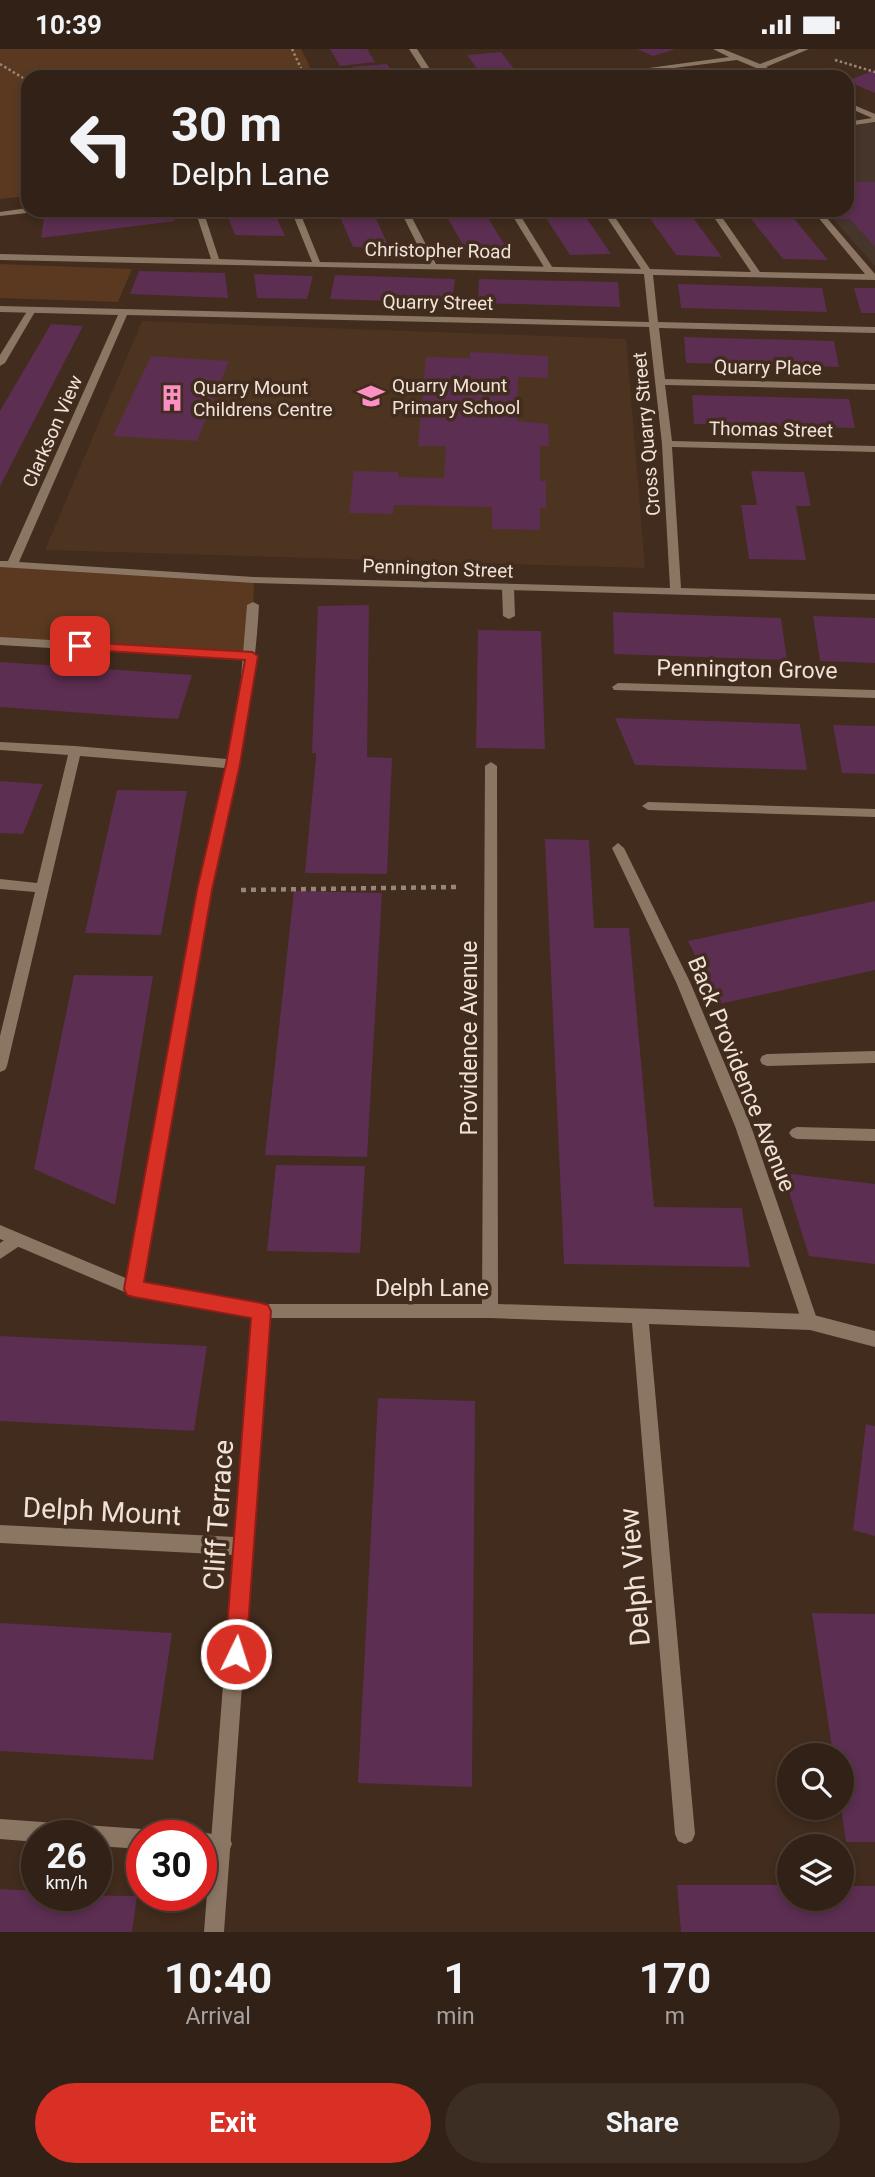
<!DOCTYPE html>
<style>
:root{--surface:#312116;--page:#3d2e23;--text:#f1f3f6;--muted:#a8a3a1;--line:#4c3e35;--accent:#d93025}
body{margin:0;font-family:Roboto,sans-serif;background:var(--page);color:var(--text);height:100vh;display:flex;flex-direction:column;font-size:26px;white-space:nowrap}
*{box-sizing:border-box;margin:0}
p{font-size:23px;color:var(--muted)}
.icon{flex:none;width:38px;height:38px;fill:none;stroke:currentColor;stroke-width:2;stroke-linecap:round;stroke-linejoin:round}
.map{position:relative;height:1883px;overflow:hidden}
.sheet{display:flex;flex-direction:column;background:var(--surface);flex:1}
.sheet>*{flex:none}
.top-card{position:absolute;left:21px;top:21px;width:833px;height:147px;border-radius:21px;box-shadow:0 4px 10px #0003,0 0 0 2px var(--line);background:#312116;color:var(--text);overflow:hidden}
.tools{position:absolute;left:777px;top:1694px;display:grid;gap:14px}
.tools a{display:grid;place-items:center;width:77px;height:77px;border-radius:50%;background:var(--surface);box-shadow:0 4px 10px #0003,0 0 0 2px var(--line);font-size:35px}
.speed{position:absolute;left:21px;top:1771px;display:flex;gap:14px;font-size:35px;font-weight:700;text-align:center}
.speed>*{display:grid;place-content:center;width:91px;height:91px;border-radius:50%;background:var(--surface);box-shadow:0 4px 10px #0003,0 0 0 2px var(--line);line-height:1}
.speed small{font-size:18px;font-weight:400}
.speed .limit{border:10px solid #d22;background:#fff;color:#111}
.pin{position:absolute;display:grid;place-items:center;width:60px;height:60px;color:#fff;margin:-30px;border-radius:14px;box-shadow:0 4px 10px #0006}
.me{position:absolute;width:77px;margin:-38px;rotate:4deg;stroke-linejoin:round;filter:drop-shadow(0 0 5px #0008)}
.turn{display:flex;align-items:center;gap:24px;height:147px;padding:0 35px;font-size:32px}
.turn .icon{width:91px;height:91px;stroke-width:2.5}
.turn b{display:block;font-size:49px;line-height:60px}
.eta{display:flex;justify-content:space-evenly;align-items:center;height:119px;text-align:center}
.eta b{font-size:42px;font-weight:700;line-height:49px}
.button{display:flex;gap:14px;margin-top:auto;padding:14px 35px}
.button a{flex:1;height:80px;border-radius:42px;background:var(--accent);color:#fff;font-size:28px;font-weight:700;line-height:80px;text-align:center}
.button a+a{background:var(--page);color:var(--text)}
.status{display:flex;justify-content:space-between;align-items:center;height:49px;padding:0 35px;background:var(--surface);direction:ltr}
.status svg{height:19px;fill:currentColor}
.map>svg:first-child{display:block}
.commercial{fill:#45352a}
.built{fill:#4d3420}
.green{fill:#5a3920}
.building{fill:#5c2e51}
.lines{fill:none;stroke-linecap:round;stroke-linejoin:round}
.path-far1{stroke:#98867a;stroke-width:2.5;stroke-dasharray:2.5 2.5;stroke-linecap:butt}
.path{stroke:#98867a;stroke-width:4.5;stroke-dasharray:5 5;stroke-linecap:butt}
.lane{fill:#8a7663;fill-rule:evenodd}
.street{fill:#8a7663;fill-rule:evenodd}
.route{fill:#d93025;stroke:#8d1f18;stroke-width:2}
.labels{text-anchor:middle;stroke-width:7;stroke-linejoin:round;paint-order:stroke}
.far-street-label{font-size:19px;fill:#f0e2d8;stroke:#412c1d}
.far-poi-label{font-size:19px;fill:#f0e2d8;stroke:#412c1d;text-anchor:start}
.street-label{font-size:23px;fill:#f0e2d8;stroke:#412c1d}
.near-street-label{font-size:28px;fill:#f0e2d8;stroke:#412c1d}
</style>
<div class="status"><b>10:39</b><svg viewBox="0 0 49 12"><path d="M0 12V9h3v3zM5 12V6h3v6zM10 12V3h3v9zM15 12V0h3v12zM26 1h20v11H26zM47 4h2v5h-2z"/></svg></div>
<div class="map">
<svg width="875" height="1883" viewBox="0 0 875 1883">
<rect width="100%" height="100%" fill="#412c1d"/>
<path class="commercial" d="M847,67L875,75V217L825,161H847Z"/>
<path class="built" d="M142,272L626,290L645,519L45,501Z"/>
<g class="green">
<path d="M0,0H301L315,28H28V147L0,150Z"/>
<path d="M0,215L132,220L118,253L0,249Z"/>
<path d="M0,515L254,531L252,607L0,592Z"/>
</g>
<g class="building">
<path d="M330,0H367L375,13L340,17Z"/>
<path d="M637,0H673V1L653,7Z"/>
<path d="M501,3L518,25L483,28L467,6Z"/>
<path d="M387,15L396,28H358L352,18Z"/>
<path d="M738,19L757,28H675V26Z"/>
<path d="M872,22L875,24V44L847,32Z"/>
<path d="M847,133H875V198L850,170H835L831,161H847Z"/>
<path d="M106,161H171L175,172L41,189L44,169Z"/>
<path d="M225,161H273L285,187L235,186Z"/>
<path d="M337,161H372L390,200L353,198Z"/>
<path d="M443,161H483L509,203H467Z"/>
<path d="M541,161H581L611,205L570,206Z"/>
<path d="M644,161H687L722,208L676,206Z"/>
<path d="M744,161H787L828,211L783,210Z"/>
<path d="M139,222L225,224L228,249L130,245Z"/>
<path d="M254,225L313,227L307,250L257,249Z"/>
<path d="M335,226L455,230L452,254L330,250Z"/>
<path d="M479,230L618,233L620,258L478,254Z"/>
<path d="M678,235L822,239L827,263L681,259Z"/>
<path d="M854,239H875V264H861Z"/>
<path d="M51,275L83,277L0,437V362Z"/>
<path d="M684,288L834,292L839,318L686,314Z"/>
<path d="M470,303L548,307V329L518,328L517,372L548,375L549,397H540V432H546V459H540V481L492,480V458L394,456L393,465L349,464L354,422L398,423V428L444,429L446,397H418L426,308L470,309Z"/>
<path d="M151,307L229,312L197,392L113,387Z"/>
<path d="M692,346L849,350L855,379L694,375Z"/>
<path d="M751,422L804,423L811,457H796L806,511L749,510L741,456H757Z"/>
<path d="M369,556L367,708L392,709L387,825L305,824L316,708V704H312L318,557Z"/>
<path d="M613,563L781,569L787,611L614,605Z"/>
<path d="M813,567L875,569V614L820,612Z"/>
<path d="M478,581L541,582L545,700L476,699Z"/>
<path d="M0,613L120,621L192,626L178,670L141,668L0,658Z"/>
<path d="M615,669L800,675L807,721L635,716Z"/>
<path d="M833,676L875,677V725L842,724Z"/>
<path d="M0,732L43,735L23,785L0,784Z"/>
<path d="M117,741L187,742L161,886L85,884Z"/>
<path d="M545,790L589,791L594,879H629L654,1158L742,1159L750,1218L564,1215Z"/>
<path d="M294,842L382,844L367,1108L265,1106Z"/>
<path d="M875,852V921L719,955L688,892Z"/>
<path d="M74,926L153,927L115,1156L34,1120Z"/>
<path d="M276,1116L365,1117L360,1204L267,1202Z"/>
<path d="M783,1124L875,1135V1215L809,1207Z"/>
<path d="M0,1287L207,1297L194,1382L0,1372Z"/>
<path d="M378,1349L475,1352L472,1738L358,1734Z"/>
<path d="M866,1375L875,1377V1487L853,1481Z"/>
<path d="M812,1564L875,1565V1793H846L841,1759L842,1706H833Z"/>
<path d="M0,1574L172,1584L153,1711L0,1702Z"/>
<path d="M677,1836H789V1850H842V1837H875V1883H681Z"/>
<path d="M0,1840L37,1842V1846L137,1847L132,1883H0Z"/>
</g>
<g class="lines">
<g class="path-far1">
<path d="M292,0L305,28"/>
<path d="M835,11L875,23"/>
<path d="M0,15L28,32"/>
<path d="M539,28L571,25"/>
</g>
<path class="path" d="M241,841L456,838"/>
<g class="lane">
<path d="M509,161H517L554,221L553,223H547Z"/>
<path d="M29,259L36,261L5,314L0,317V306Z"/>
<path d="M508,536L514,539L515,567L509,570L503,567L502,539Z"/>
<path d="M0,588L252,603L258,607L252,611L0,596Z"/>
<path d="M618,794L624,799L690,933L751,1077L818,1273L816,1278L810,1281L804,1278L802,1273L735,1077L676,933L612,799Z"/>
<path d="M797,1078L875,1080V1092L797,1090L792,1088L789,1084L792,1080Z"/>
<path d="M15,1184L21,1186L23,1191L21,1196L0,1210V1194Z"/>
<path d="M0,1770L142,1780L149,1783L151,1787H142V1800L96,1797V1787H37V1793L0,1790Z"/>
<path d="M201,1783L229,1788L232,1795L229,1802L222,1805L201,1803V1787H193Z"/>
</g>
<g class="street">
<path d="M409,0H417L435,28H427Z"/>
<path d="M713,0H723L760,15L799,0H809L766,18L788,28H778L737,11L603,28L598,26L729,8Z"/>
<path d="M847,53L875,65V73L847,77V73L872,69L847,58Z"/>
<path d="M28,159L40,161L36,163L0,167V163Z"/>
<path d="M195,161H203L219,210L312,213L291,161H299L320,213L427,215L400,161H408L436,215L641,220L602,161H610L650,220L751,223L709,161H717L760,223L865,225L812,161H820L875,225V231L653,226L658,273L875,278V284L659,279L665,330L875,335V341L665,336L672,392L875,397V403L672,398L681,539L875,545V551L254,534L0,518V512H8L118,266L0,263V257L649,273L644,225L0,211V205L211,210ZM127,266L649,278L662,395L670,539L254,528L19,513Z"/>
<path d="M253,553L259,556C254,654 230,747 212,843C187,973 165,1104 143,1234L261,1255H482L485,717L491,713L497,717L498,1255L810,1265L875,1282V1298L810,1281L649,1275L695,1785L692,1792L685,1795L678,1792L675,1785L632,1274L490,1269H269L224,1883H204L233,1506L0,1494V1476L235,1488L252,1268L134,1247L0,1190V1176L128,1230L189,893L225,719L80,707L7,1017L5,1021L0,1023V987L35,843L0,840V830L37,834L68,706L0,701V693L75,697L227,710L241,629L247,556Z"/>
<path d="M618,634L875,641V649L614,641L612,638Z"/>
<path d="M648,753L875,760V768L648,761L642,757Z"/>
<path d="M875,1002V1014L767,1017L762,1015L760,1011L762,1007L767,1005Z"/>
</g>
</g>
<path class="route" d="M80,593L252,603L258,607L240,715L212,841L144,1233L261,1254L268,1256L271,1262L246,1605L243,1613L236,1616L228,1613L225,1605L251,1269L134,1248L127,1246L124,1240L197,841L226,715L245,611L75,600L73,597Z"/>
<defs>
<symbol id="school-bare" viewBox="-9 -9 18 18"><path d="M0-5L7-2L0 1L-7-2ZM-4 1L0 2.5L4 1V4Q0 6-4 4Z" fill="#fc8fc3" stroke="#412c1d" stroke-width="2.5" paint-order="stroke"/></symbol>
<symbol id="building-bare" viewBox="-9 -9 18 18"><path d="M-4-6H4V6H1V3H-1V6H-4ZM-2.5-4.3h1.7v1.8h-1.7ZM.8-4.3h1.7v1.8H.8ZM-2.5-1h1.7V.8h-1.7ZM.8-1h1.7V.8H.8Z" fill="#fc8fc3" stroke="#412c1d" stroke-width="2.5" paint-order="stroke"/></symbol>
</defs>
<g fill-rule="evenodd">
<use href="#school-bare" x="352" y="328" width="38" height="38"/>
<use href="#building-bare" x="153" y="330" width="38" height="38"/>
</g>
<g class="labels">
<g class="far-street-label">
<text transform="translate(438 201) rotate(1)" y="7">Christopher Road</text>
<text transform="translate(438 253) rotate(1)" y="7">Quarry Street</text>
<text transform="translate(768 318) rotate(1)" y="7">Quarry Place</text>
<text transform="translate(771 380) rotate(1)" y="7">Thomas Street</text>
<text transform="translate(52 382) rotate(-66)" y="7">Clarkson View</text>
<text transform="translate(646 385) rotate(-95)" y="7">Cross Quarry Street</text>
<text transform="translate(438 519) rotate(2)" y="7">Pennington Street</text>
</g>
<g class="far-poi-label">
<text x="392" y="343">Quarry Mount<tspan x="392" dy="22">Primary School</tspan></text>
<text x="193" y="345">Quarry Mount<tspan x="193" dy="22">Childrens Centre</tspan></text>
</g>
<g class="street-label">
<text transform="translate(747 620) rotate(1)" y="8">Pennington Grove</text>
<text transform="translate(469 989) rotate(-90)" y="8">Providence Avenue</text>
<text transform="translate(742 1025) rotate(68)" y="8">Back Providence Avenue</text>
<text x="432" y="1247">Delph Lane</text>
</g>
<g class="near-street-label">
<text transform="translate(102 1462) rotate(3)" y="10">Delph Mount</text>
<text transform="translate(218 1466) rotate(-86)" y="10">Cliff Terrace</text>
<text transform="translate(634 1528) rotate(-95)" y="10">Delph View</text>
</g>
</g>
</svg>
<div class="tools">
<a><svg class="icon" aria-label="search" viewBox="0 0 24 24"><circle cx="10" cy="10" r="6"/><path d="M15 15l6 6"/></svg></a>
<a><svg class="icon" aria-label="layers" viewBox="0 0 24 24"><path d="M12 4l9 5-9 5-9-5zM3 14l9 5 9-5"/></svg></a>
</div>
<div class="speed"><div>26<small>km/h</small></div><div class="limit">30</div></div>
<div class="pin" style="left:80px;top:597px;background:#d93025"><svg class="icon" aria-label="arrive" viewBox="0 0 24 24"><path d="M6 21V4h12l-3 4 3 4H6"/></svg></div>
<svg class="me" style="left:236px;top:1605px" viewBox="-20 -20 40 40"><circle r="17" fill="#d93025" stroke="#fff" stroke-width="3"/><path d="M0-11L8 9 0 5-8 9z" fill="#fff"/></svg>
<div class="top-card">
<div class="turn"><svg class="icon" aria-label="left" viewBox="0 0 24 24"><path d="M17 20v-9H6M10 6l-5 5 5 5"/></svg><div><b>30 m</b>Delph Lane</div></div>
</div>
</div>
<section class="sheet">
<div class="eta">
<div><b>10:40</b><p>Arrival</p></div>
<div><b>1</b><p>min</p></div>
<div><b>170</b><p>m</p></div>
</div>
<div class="button"><a>Exit</a><a>Share</a></div>
</section>
